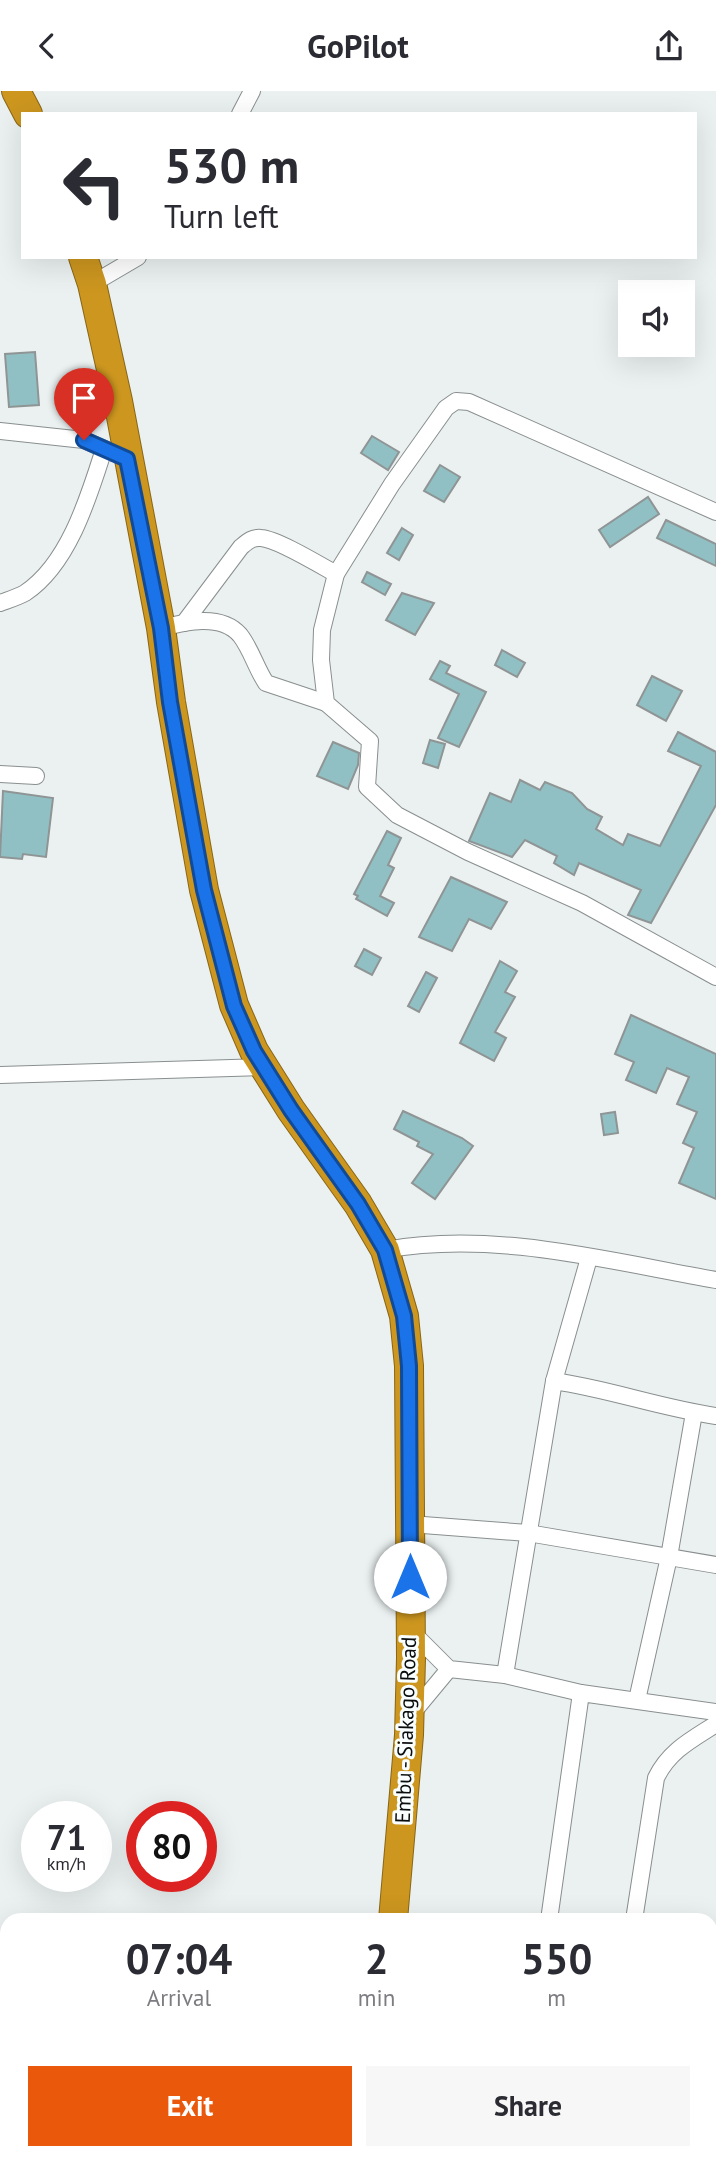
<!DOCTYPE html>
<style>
:root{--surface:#fff;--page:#f7f7f7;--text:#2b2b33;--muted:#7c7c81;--accent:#ea580c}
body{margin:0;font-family:"PT Sans",sans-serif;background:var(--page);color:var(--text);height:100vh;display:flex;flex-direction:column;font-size:26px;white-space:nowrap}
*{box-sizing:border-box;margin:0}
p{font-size:23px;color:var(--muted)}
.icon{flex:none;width:38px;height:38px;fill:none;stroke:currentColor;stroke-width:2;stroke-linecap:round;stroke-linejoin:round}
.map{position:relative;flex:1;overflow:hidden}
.details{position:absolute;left:0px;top:1822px;width:718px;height:247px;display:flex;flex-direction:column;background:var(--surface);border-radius:21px 21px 0 0;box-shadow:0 7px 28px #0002}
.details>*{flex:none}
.banner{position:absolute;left:21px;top:21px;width:676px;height:147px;border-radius:0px;box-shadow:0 7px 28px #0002;background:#fff;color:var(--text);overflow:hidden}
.controls{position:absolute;left:618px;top:189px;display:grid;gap:14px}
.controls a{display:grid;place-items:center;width:77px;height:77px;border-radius:0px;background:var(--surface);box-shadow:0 7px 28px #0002;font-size:35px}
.speed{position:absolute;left:21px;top:1710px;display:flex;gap:14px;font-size:35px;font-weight:700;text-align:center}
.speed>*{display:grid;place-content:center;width:91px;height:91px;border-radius:50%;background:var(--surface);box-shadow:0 7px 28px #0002;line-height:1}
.speed small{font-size:18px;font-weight:400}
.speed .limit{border:10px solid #d22;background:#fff;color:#111}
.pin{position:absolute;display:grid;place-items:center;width:60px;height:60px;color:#fff;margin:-72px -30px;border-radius:50% 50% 50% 0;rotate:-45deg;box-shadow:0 0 7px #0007}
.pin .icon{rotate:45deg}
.me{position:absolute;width:77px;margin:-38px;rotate:0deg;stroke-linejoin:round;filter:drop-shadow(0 0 5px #0008)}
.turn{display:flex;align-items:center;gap:24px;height:147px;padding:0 28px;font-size:32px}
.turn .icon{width:91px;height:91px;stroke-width:2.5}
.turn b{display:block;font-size:49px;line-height:60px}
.eta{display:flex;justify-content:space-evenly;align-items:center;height:119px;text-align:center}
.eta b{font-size:42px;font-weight:700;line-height:49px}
.cta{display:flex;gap:14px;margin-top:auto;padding:14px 28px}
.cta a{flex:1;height:80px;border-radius:0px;background:var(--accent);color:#fff;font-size:28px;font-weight:700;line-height:80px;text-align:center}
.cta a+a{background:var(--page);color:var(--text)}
header{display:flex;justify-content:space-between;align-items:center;height:91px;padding:0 28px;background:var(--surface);font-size:32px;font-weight:700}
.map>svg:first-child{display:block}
.building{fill:#91c0c4;stroke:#8f9494;stroke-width:2}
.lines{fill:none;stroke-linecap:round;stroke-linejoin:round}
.street-casing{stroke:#898e8e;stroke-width:18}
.highway-casing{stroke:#886618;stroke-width:30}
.street{stroke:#fff;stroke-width:16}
.highway{stroke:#cc961f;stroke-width:28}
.route-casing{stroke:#114b97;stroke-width:18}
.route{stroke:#1a73e8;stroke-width:12}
.labels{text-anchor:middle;stroke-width:6;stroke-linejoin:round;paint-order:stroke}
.street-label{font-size:21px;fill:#0b0c0c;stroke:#f9fefe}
</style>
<header><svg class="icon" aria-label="back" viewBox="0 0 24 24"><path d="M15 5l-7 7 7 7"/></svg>GoPilot<svg class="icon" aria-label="share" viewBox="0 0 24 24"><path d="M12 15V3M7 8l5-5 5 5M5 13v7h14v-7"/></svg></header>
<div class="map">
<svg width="716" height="2068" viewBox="0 0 716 2068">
<rect width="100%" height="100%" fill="#ebf1f1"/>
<g class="building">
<path d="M35,261L39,314L9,316L5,263Z"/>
<path d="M372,345L399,361L388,379L361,362Z"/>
<path d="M440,374L460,386L444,411L424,400Z"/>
<path d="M648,406L659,423L610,456L599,439Z"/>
<path d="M666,429L716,453V475L657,447Z"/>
<path d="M402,437L413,444L399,469L387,462Z"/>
<path d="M367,481L391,493L385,504L362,491Z"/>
<path d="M402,502L434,512L415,544L386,529Z"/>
<path d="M502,559L525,572L517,586L495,574Z"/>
<path d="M440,570L450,575L446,582L486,601L459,656L438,647L459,603L430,588Z"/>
<path d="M652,585L682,600L666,630L637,614Z"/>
<path d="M678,641L716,661V714L651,832L628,824L641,799L579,772L574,784L554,772L557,765L525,749L512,766L469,750L490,702L511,711L520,689L540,699L545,691L572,702L587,718L602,726L596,738L623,754L628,743L660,755L701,675L668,660Z"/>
<path d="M430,649L445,653L438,677L423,672Z"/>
<path d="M333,651L359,662L358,674L348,698L317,685Z"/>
<path d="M3,700L53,707L46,766L23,763L22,768L0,766Z"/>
<path d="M387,740L401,747L388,774L394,777L380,805L394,812L387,825L356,808L358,805L354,803Z"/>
<path d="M451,786L507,811L491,838L469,828L452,860L419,846Z"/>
<path d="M364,858L381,867L372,884L355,875Z"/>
<path d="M500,870L517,880L505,901L515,906L495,941L506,947L494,970L460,952Z"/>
<path d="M426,881L437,887L419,921L408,915Z"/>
<path d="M631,924L716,963V1108L679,1092L694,1057L683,1052L697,1021L677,1013L689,986L667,977L656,1002L626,989L634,971L615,963Z"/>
<path d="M403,1020L462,1047L473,1055L435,1108L412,1092L433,1063L417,1055L419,1051L394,1038Z"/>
<path d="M615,1021L618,1042L604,1044L601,1023Z"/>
</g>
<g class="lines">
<defs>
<g id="street">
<path d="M240,23L252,0"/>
<path d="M92,193L138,166"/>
<path d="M0,340L84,349L114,362"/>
<path d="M716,421L469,311L456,310L446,317L392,393L336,483L322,539L321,569L326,612L370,650L367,696L397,724L468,761L582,812L716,886"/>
<path d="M0,512C8,509 18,506 25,502C69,473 89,405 104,358"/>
<path d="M184,532L241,456C247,451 252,446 261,447C277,448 320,474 336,483"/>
<path d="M161,537C185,531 221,522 240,544C251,558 256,577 266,592L326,612"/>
<path d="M0,683L36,685"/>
<path d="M0,984L264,976"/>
<path d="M385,1159C494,1139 608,1170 716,1189"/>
<path d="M554,1290C609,1298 661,1317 716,1325"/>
<path d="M410,1433L528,1442L716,1474"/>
<path d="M410,1539L449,1578L505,1584"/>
<path d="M581,1602L505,1584L554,1290L589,1167"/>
<path d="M637,1609L669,1466L694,1322"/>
<path d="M410,1625L449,1578"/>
<path d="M549,1829L581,1602L716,1621"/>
<path d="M634,1829L656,1687C669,1660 691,1649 716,1633"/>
<path d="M710,1857L716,1856"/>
<path d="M365,2068L373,2062"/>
<path d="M526,2068L530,2062"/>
</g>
<g id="highway">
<path d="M16,0L28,23"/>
<path d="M83,166L92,193L118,310L161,537L171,611L204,799L234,914L254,960L291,1019L358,1113L385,1159L404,1225L409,1275L411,1567L409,1644L393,1829"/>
<path d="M489,2062L507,2068"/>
</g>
</defs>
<use href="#street" class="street-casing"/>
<use href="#highway" class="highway-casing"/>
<use href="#street" class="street"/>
<use href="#highway" class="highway"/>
</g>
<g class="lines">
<defs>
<path id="route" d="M84,349L127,368L161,537L170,611L204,799L234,915L254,960L291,1019L358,1113L385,1159L404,1225L409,1275L410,1486"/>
</defs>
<use href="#route" class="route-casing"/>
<use href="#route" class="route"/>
</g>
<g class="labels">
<g class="street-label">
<text transform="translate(406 1639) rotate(-88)" y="7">Embu - Siakago Road</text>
</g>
</g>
</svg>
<div class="controls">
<a><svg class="icon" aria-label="sound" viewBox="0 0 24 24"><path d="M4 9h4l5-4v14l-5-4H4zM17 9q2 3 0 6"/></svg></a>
</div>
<div class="speed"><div>71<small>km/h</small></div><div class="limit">80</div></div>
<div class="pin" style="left:84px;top:349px;background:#d93025"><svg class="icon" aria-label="arrive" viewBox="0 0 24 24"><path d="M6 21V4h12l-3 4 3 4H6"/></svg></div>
<svg class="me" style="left:410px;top:1486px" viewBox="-20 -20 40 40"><circle r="19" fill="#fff"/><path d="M0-13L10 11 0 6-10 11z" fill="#1a73e8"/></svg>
<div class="banner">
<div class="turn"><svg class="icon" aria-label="left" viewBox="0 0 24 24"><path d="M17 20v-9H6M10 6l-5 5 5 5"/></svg><div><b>530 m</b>Turn left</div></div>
</div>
<section class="details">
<div class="eta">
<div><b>07:04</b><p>Arrival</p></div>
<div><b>2</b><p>min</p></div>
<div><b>550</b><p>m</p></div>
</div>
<div class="cta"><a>Exit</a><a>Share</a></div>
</section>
</div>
